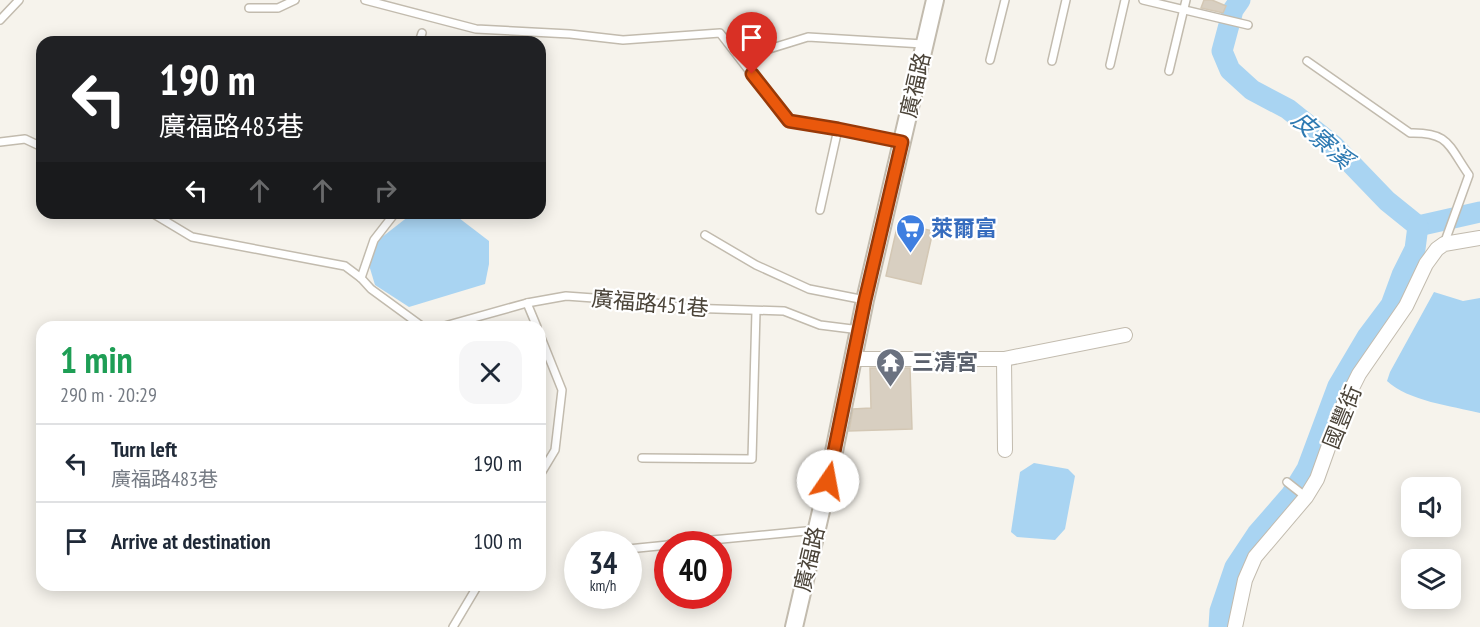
<!DOCTYPE html>
<meta charset="utf-8">
<style>
:root{--surface:#fff;--page:#f6f6f7;--text:#1f2937;--muted:#747a83;--line:#e0e1e3}
body{margin:0;font-family:"PT Sans Narrow","Noto Sans TC",sans-serif;background:var(--page);color:var(--text);height:100vh;display:flex;flex-direction:column;font-size:22px;white-space:nowrap}
*{box-sizing:border-box;margin:0}
p{font-size:20px;color:var(--muted)}
.icon{flex:none;width:33px;height:33px;fill:none;stroke:currentColor;stroke-width:2;stroke-linecap:round;stroke-linejoin:round}
.map{position:relative;flex:1;overflow:hidden}
.details{position:absolute;left:36px;top:321px;width:510px;height:270px;display:flex;flex-direction:column;background:var(--surface);border-radius:18px;box-shadow:0 3px 15px #0003}
.details>*{flex:none}
.hud{position:absolute;left:36px;top:36px;width:510px;height:183px;border-radius:18px;box-shadow:0 3px 15px #0003;background:#202124;color:#fff;overflow:hidden}
.buttons{position:absolute;left:1401px;top:477px;display:grid;gap:12px}
.buttons a{display:grid;place-items:center;width:60px;height:60px;border-radius:12px;background:var(--surface);box-shadow:0 3px 15px #0003;font-size:30px}
.speed{position:absolute;left:564px;top:531px;display:flex;gap:12px;font-size:30px;font-weight:700;text-align:center}
.speed>*{display:grid;place-content:center;width:78px;height:78px;border-radius:50%;background:var(--surface);box-shadow:0 3px 15px #0003;line-height:1}
.speed small{font-size:15px;font-weight:400}
.speed .limit{border:9px solid #d22;background:#fff;color:#111}
.pin{position:absolute;display:grid;place-items:center;width:51px;height:51px;color:#fff;margin:-62px -26px;border-radius:50% 50% 50% 0;rotate:-45deg;box-shadow:0 0 6px #0007}
.pin .icon{rotate:45deg}
.me{position:absolute;width:66px;margin:-33px;rotate:12deg;stroke-linejoin:round;filter:drop-shadow(0 0 4px #0008)}
.turn{display:flex;align-items:center;gap:21px;height:126px;padding:0 24px;font-size:27px}
.turn .icon{width:78px;height:78px;stroke-width:2.5}
.turn b{display:block;font-size:42px;line-height:51px}
.lanes{display:flex;align-items:center;height:57px;padding:0 24px;background:#0003;justify-content:center;gap:30px;direction:ltr}
.lanes .off{opacity:.35}
.round{display:grid;place-items:center;flex:none;width:63px;height:63px;border-radius:18px;background:var(--page)}
.overview{display:flex;align-items:center;justify-content:space-between;height:102px;padding:0 24px}
h1{font-size:36px;font-weight:700;line-height:45px;color:#1e9e55}
ul{padding:0;list-style:none}
li{display:flex;align-items:center;gap:18px;height:78px;padding:0 24px;border-top:2px solid var(--line)}
li div{flex:1}
li b{display:block;font-size:22px}
li em{font-style:normal}
.map>svg:first-child{display:block}
.water{fill:#a9d4f2}
.lines{fill:none;stroke-linecap:round;stroke-linejoin:round}
.river{stroke:#a9d4f2;stroke-width:21}
.building{fill:#d8cfc1;stroke:#d3c7b4;stroke-width:1.5}
.service-casing{stroke:#c2bbae;stroke-width:10}
.minor-casing{stroke:#c2bbae;stroke-width:16}
.tertiary-casing{stroke:#c2bbae;stroke-width:20}
.service{stroke:#fff;stroke-width:7}
.minor{stroke:#fff;stroke-width:14}
.tertiary{stroke:#fff;stroke-width:16}
.route-casing{stroke:#983908;stroke-width:15}
.route{stroke:#ea580c;stroke-width:10}
.labels{text-anchor:middle;stroke-width:4.5;stroke-linejoin:round;paint-order:stroke}
.street-label{font-size:22px;fill:#4b4439;stroke:#fff}
.shop-label{font-size:22px;font-weight:bold;fill:#366cbe;stroke:#fff;text-anchor:start}
.worship-label{font-size:22px;font-weight:bold;fill:#5b616d;stroke:#fff;text-anchor:start}
.water-label{font-size:24px;font-style:italic;fill:#2e7ab2;stroke:#fff}
</style>
<div class="map">
<svg width="1480" height="627" viewBox="0 0 1480 627">
<rect width="100%" height="100%" fill="#f6f3ec"/>
<g class="water">
<path d="M433,213L455,215L489,241V264L485,284L409,307L375,285L369,265L377,241L409,216Z"/>
<path d="M1434,292L1463,301L1480,298V413C1452,406 1408,401 1387,381L1390,372Z"/>
<path d="M1034,463L1068,469L1075,476L1065,529L1055,540L1017,537L1011,532L1020,472Z"/>
</g>
<g class="lines">
<g class="river">
<path d="M1240,0L1233,10L1222,51L1230,70L1252,90L1288,109L1334,146L1387,201L1418,226"/>
<path d="M1418,226L1480,212"/>
<path d="M1219,627L1220,611L1235,567L1257,534L1291,495L1307,469L1338,386L1367,337L1391,305L1402,275L1415,249L1418,226"/>
</g>
</g>
<g class="building">
<path d="M1204,0H1212L1226,6L1223,13L1201,8Z"/>
<path d="M898,223L933,231L921,284L886,276Z"/>
<path d="M870,368H910L912,429L849,431L853,409L871,408Z"/>
</g>
<g class="lines">
<defs>
<g id="service">
<path d="M365,0L476,29L570,34L623,40L720,33L788,121L838,129L902,142"/>
<path d="M1143,0L1248,25"/>
<path d="M249,8H278L295,0"/>
<path d="M0,20L19,0"/>
<path d="M419,42L422,33"/>
<path d="M740,58L808,37L923,44"/>
<path d="M990,60L1005,0"/>
<path d="M1052,61L1066,0"/>
<path d="M1307,61L1410,133C1449,132 1448,145 1469,175L1444,244"/>
<path d="M1110,65L1125,0"/>
<path d="M1169,71L1186,0"/>
<path d="M0,142L25,139L42,147"/>
<path d="M820,210L838,129"/>
<path d="M152,213L192,237L345,266L361,278L371,289L423,327"/>
<path d="M705,235L756,265L809,289L865,300"/>
<path d="M361,278L374,240L395,213"/>
<path d="M527,303L537,327"/>
<path d="M441,327L527,303L566,296L649,302L685,308L784,311L820,325L860,330"/>
<path d="M540,335L562,390L555,450L540,475"/>
<path d="M642,458L752,459L756,311"/>
<path d="M1287,482L1306,497"/>
<path d="M670,544L816,530"/>
<path d="M628,549L668,545"/>
<path d="M620,599V596"/>
<path d="M453,627L478,585"/>
</g>
<g id="minor">
<path d="M854,359H1004L1125,335"/>
<path d="M1004,359L1005,450"/>
<path d="M1235,627L1245,580L1255,557L1306,497L1317,479L1343,406L1359,374L1406,306L1426,264L1437,249L1444,244L1480,238"/>
</g>
<path id="tertiary" d="M794,627L828,481L865,300L935,0"/>
</defs>
<use href="#service" class="service-casing"/>
<use href="#minor" class="minor-casing"/>
<use href="#tertiary" class="tertiary-casing"/>
<use href="#service" class="service"/>
<use href="#minor" class="minor"/>
<use href="#tertiary" class="tertiary"/>
</g>
<g class="lines">
<defs>
<path id="route" d="M752,74L789,121L838,129L902,142L865,300L828,481"/>
</defs>
<use href="#route" class="route-casing"/>
<use href="#route" class="route"/>
</g>
<defs>
<symbol id="supermarket-pin" viewBox="-11 -11 22 30"><path d="M0 17L-7.5 6A9.5 9.5 0 1 1 7.5 6Z" fill="#3f7fe0" stroke="#fff"/><path d="M-6-5.5h2.5l.6 2H6L4.5 2H-2.5L-4.4-4H-6ZM-1.5 3.2a1.3 1.3 0 1 0 .1 0ZM3 3.2a1.3 1.3 0 1 0 .1 0Z" fill="#fff"/></symbol>
<symbol id="temple-pin" viewBox="-11 -11 22 30"><path d="M0 17L-7.5 6A9.5 9.5 0 1 1 7.5 6Z" fill="#6b7280" stroke="#fff"/><path d="M0-6L5-2H3V0L6.5 2.5H4V6H1.5V3h-3V6H-4V2.5H-6.5L-3 0V-2H-5Z" fill="#fff"/></symbol>
</defs>
<g fill-rule="evenodd">
<use href="#supermarket-pin" x="894" y="212" width="33" height="45"/>
<use href="#temple-pin" x="874" y="346" width="33" height="45"/>
</g>
<g class="labels">
<g class="street-label">
<text transform="translate(915 85) rotate(-77)" y="8">廣福路</text>
<text transform="translate(650 303) rotate(5)" y="8">廣福路451巷</text>
<text transform="translate(1342 417) rotate(-68)" y="8">國豐街</text>
<text transform="translate(809 559) rotate(-77)" y="8">廣福路</text>
</g>
<g class="shop-label">
<text x="931" y="236">萊爾富</text>
</g>
<g class="worship-label">
<text x="912" y="370">三清宮</text>
</g>
<g class="water-label">
<text transform="translate(1322 140) rotate(42)" y="8">皮寮溪</text>
</g>
</g>
</svg>
<div class="buttons">
<a><svg class="icon" aria-label="sound" viewBox="0 0 24 24"><path d="M4 9h4l5-4v14l-5-4H4zM17 9q2 3 0 6"/></svg></a>
<a><svg class="icon" aria-label="layers" viewBox="0 0 24 24"><path d="M12 4l9 5-9 5-9-5zM3 14l9 5 9-5"/></svg></a>
</div>
<div class="speed"><div>34<small>km/h</small></div><div class="limit">40</div></div>
<div class="pin" style="left:752px;top:74px;background:#d93025"><svg class="icon" aria-label="arrive" viewBox="0 0 24 24"><path d="M6 21V4h12l-3 4 3 4H6"/></svg></div>
<svg class="me" style="left:828px;top:481px" viewBox="-20 -20 40 40"><circle r="19" fill="#fff"/><path d="M0-13L10 11 0 6-10 11z" fill="#ea580c"/></svg>
<div class="hud">
<div class="turn"><svg class="icon" aria-label="left" viewBox="0 0 24 24"><path d="M17 20v-9H6M10 6l-5 5 5 5"/></svg><div><b>190 m</b>廣福路483巷</div></div>
<div class="lanes"><svg class="icon" aria-label="left" viewBox="0 0 24 24"><path d="M17 20v-9H6M10 6l-5 5 5 5"/></svg><svg class="icon off" aria-label="ahead" viewBox="0 0 24 24"><path d="M12 20V5M6 11l6-6 6 6"/></svg><svg class="icon off" aria-label="ahead" viewBox="0 0 24 24"><path d="M12 20V5M6 11l6-6 6 6"/></svg><svg class="icon off" aria-label="right" viewBox="0 0 24 24"><path d="M7 20v-9h11M14 6l5 5-5 5"/></svg></div>
</div>
<section class="details">
<div class="overview"><div><h1>1 min</h1><p>290 m · 20:29</p></div><a class="round"><svg class="icon" aria-label="close" viewBox="0 0 24 24"><path d="M6 6l12 12M18 6L6 18"/></svg></a></div>
<ul>
<li><svg class="icon" aria-label="left" viewBox="0 0 24 24"><path d="M17 20v-9H6M10 6l-5 5 5 5"/></svg><div><b>Turn left</b><p>廣福路483巷</p></div><em>190 m</em></li>
<li><svg class="icon" aria-label="arrive" viewBox="0 0 24 24"><path d="M6 21V4h12l-3 4 3 4H6"/></svg><div><b>Arrive at destination</b></div><em>100 m</em></li>
</ul>
</section>
</div>
